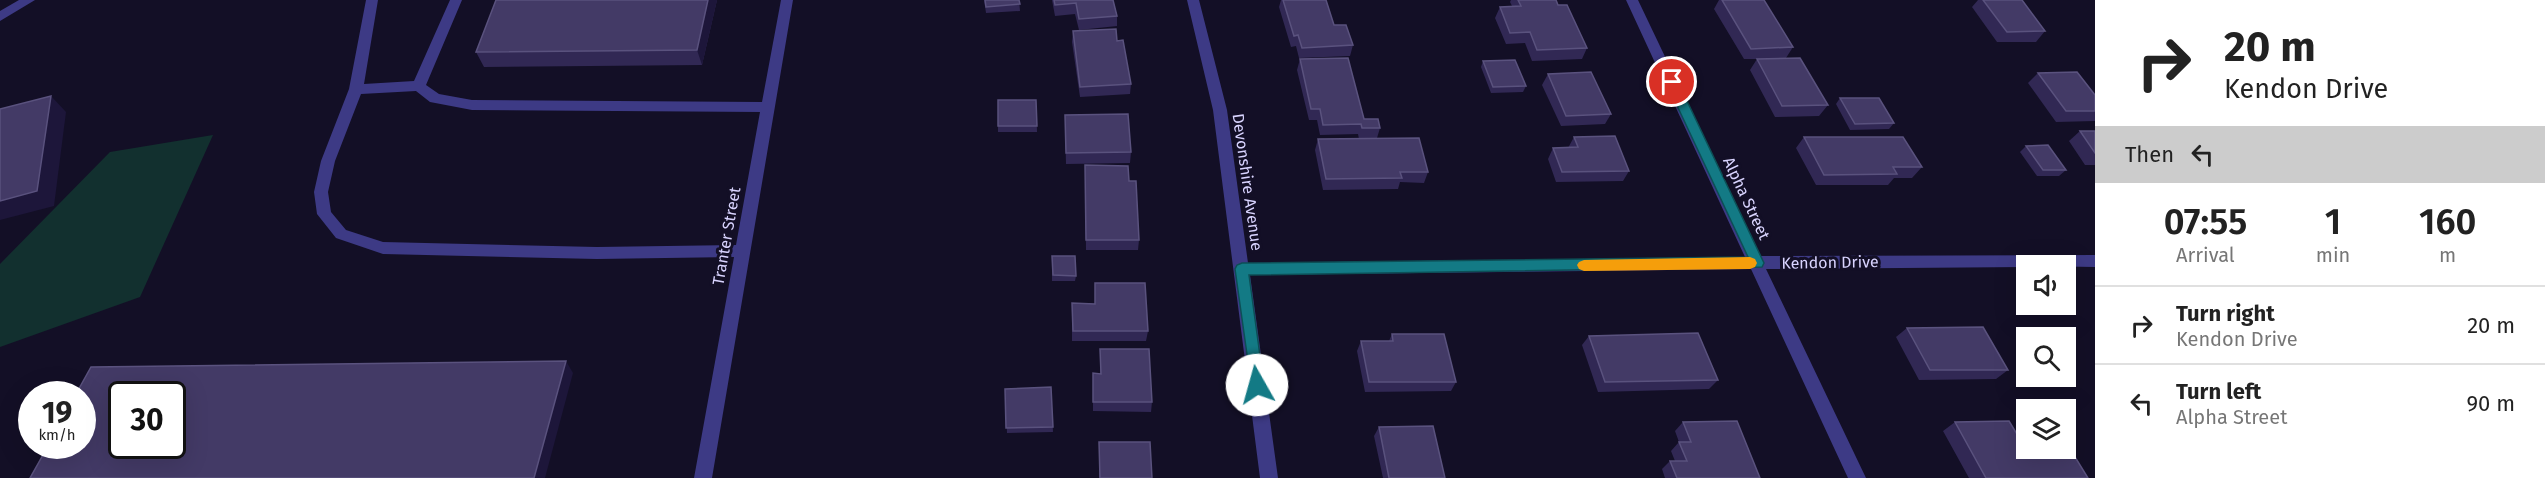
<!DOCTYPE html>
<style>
:root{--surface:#fff;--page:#f6f6f6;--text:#222;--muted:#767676;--line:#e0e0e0}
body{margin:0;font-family:"Fira Sans",sans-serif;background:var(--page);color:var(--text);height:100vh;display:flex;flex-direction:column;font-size:22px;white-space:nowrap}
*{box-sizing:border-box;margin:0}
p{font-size:20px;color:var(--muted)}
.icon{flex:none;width:33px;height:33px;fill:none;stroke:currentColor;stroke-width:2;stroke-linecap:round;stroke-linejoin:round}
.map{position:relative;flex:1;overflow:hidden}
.details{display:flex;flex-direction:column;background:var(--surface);width:450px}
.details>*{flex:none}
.banner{background:#fff;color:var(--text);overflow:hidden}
.buttons{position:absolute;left:2016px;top:255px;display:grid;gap:12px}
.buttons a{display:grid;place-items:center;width:60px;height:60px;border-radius:0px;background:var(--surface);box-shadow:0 6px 24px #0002;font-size:30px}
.speed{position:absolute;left:18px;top:381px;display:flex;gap:12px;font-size:30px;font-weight:700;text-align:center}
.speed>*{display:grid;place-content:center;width:78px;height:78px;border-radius:50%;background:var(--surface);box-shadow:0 6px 24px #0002;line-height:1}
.speed small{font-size:15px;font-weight:400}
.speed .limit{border:3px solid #111;border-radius:9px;background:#fff;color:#111}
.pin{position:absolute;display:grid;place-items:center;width:51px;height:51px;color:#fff;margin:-26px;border:3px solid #fff;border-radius:50%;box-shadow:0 2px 6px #0007}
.me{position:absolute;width:66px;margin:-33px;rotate:353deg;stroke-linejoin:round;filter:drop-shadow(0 0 4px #0008)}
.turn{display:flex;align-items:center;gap:21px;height:126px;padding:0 30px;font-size:27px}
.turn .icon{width:78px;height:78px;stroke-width:2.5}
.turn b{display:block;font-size:42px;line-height:51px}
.then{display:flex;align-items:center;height:57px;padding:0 30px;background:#0003;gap:12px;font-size:22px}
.eta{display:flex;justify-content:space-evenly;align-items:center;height:102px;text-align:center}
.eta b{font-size:36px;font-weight:600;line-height:42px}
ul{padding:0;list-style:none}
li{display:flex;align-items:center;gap:18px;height:78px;padding:0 30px;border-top:2px solid var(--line)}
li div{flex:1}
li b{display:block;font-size:22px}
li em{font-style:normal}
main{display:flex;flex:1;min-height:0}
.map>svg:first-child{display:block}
.green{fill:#12302f}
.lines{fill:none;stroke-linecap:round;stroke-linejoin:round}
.minor{fill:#3d3a85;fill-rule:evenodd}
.wall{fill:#312854}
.shaded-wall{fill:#1d163a}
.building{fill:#433a66;stroke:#5a527e;stroke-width:1.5;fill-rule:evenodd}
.route{fill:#137a85;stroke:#0c4f56;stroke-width:1.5}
.slow{fill:#f59e0b}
.labels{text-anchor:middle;stroke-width:6;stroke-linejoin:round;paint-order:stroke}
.street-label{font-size:16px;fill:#d9d4ff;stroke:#130f26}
</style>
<main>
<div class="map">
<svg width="2095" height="478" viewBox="0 0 2095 478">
<rect width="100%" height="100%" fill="#130f26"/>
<path class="green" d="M213,135L140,297L0,347V264L110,152Z"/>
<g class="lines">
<g class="minor">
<path d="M19,0H35L0,21V11Z"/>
<path d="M366,0H378L364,84L414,81L450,0H462L426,85L439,94L472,100L762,102L781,0H793L712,478H694L734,257L597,259L383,254L336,238L317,214L314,192L321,161L349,89ZM416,91L430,102L472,110L760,112L736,245L597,247L383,242L346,230L331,212L328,192L335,161L361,94Z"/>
<path d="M1187,0H1199L1227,110L1248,263L1745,257L1626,0H1638L1760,256L2095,255V267L2026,266V267L1766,269L1866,478H1848L1751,269L1250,275L1278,478H1260L1213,110Z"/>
</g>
</g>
<g class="wall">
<path d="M717,0L702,65L484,67L476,52Z"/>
<path d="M984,0H1019L1020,11L986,13Z"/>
<path d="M1052,0H1113L1117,16V26L1079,30L1075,14L1055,16Z"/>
<path d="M1281,0H1326L1334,25L1353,45L1350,56L1299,58L1296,46L1291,47L1279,7Z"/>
<path d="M1511,0H1556L1558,5L1587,48L1582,59L1532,61L1525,43L1506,44L1495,18L1500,7L1512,6L1510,2Z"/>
<path d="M1719,0H1764L1793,47L1786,58L1760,59L1828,105L1819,116L1775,117L1750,70L1757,59H1744L1714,9Z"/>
<path d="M1978,0H2022L2045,31L2036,42H1997L1972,7Z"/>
<path d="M1073,31L1117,41L1131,84L1130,94L1080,97L1072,42Z"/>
<path d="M1300,59L1364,119L1380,128L1377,138L1428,172L1424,183L1400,182L1398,189L1323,190L1315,150L1318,139H1359L1358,134L1320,135L1317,120H1309L1297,70Z"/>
<path d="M1483,61L1526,86L1523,92L1491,93L1481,67Z"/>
<path d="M2038,73L2095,111V121L2056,122L2028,83Z"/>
<path d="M1548,74L1611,114L1605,124L1561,126L1542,85Z"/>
<path d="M1840,98L1894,123L1889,129L1850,130L1836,104Z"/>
<path d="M1036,100L1037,132H998V126Z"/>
<path d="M1065,126L1131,152L1130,163L1066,164Z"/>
<path d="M2080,131H2095V165H2085L2069,141Z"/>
<path d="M1574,137L1629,171L1623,181L1556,182L1548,159L1553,148H1568Z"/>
<path d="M1804,137L1922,167L1912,178H1894L1888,185H1816L1796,148Z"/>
<path d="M2026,146L2066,170L2059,176H2037L2020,152Z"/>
<path d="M1085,165L1129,181L1139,240L1138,250H1086Z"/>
<path d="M1052,256L1076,276L1075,281H1052Z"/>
<path d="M1095,283L1148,331L1146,341H1072V303L1095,304Z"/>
<path d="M1907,328L2008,370L1996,379L1919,380L1896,337Z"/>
<path d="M1392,334L1456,382L1451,391L1365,392L1357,351L1361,341H1389Z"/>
<path d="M1589,336L1718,380L1709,389L1598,392L1582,345Z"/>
<path d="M1100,349L1152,402L1151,412L1093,411V373L1100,374Z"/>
<path d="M1051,387L1053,432L1007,433L1005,389Z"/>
<path d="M1683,422L1760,478H1665L1662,469L1670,461H1675L1671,451L1679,442L1675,431Z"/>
<path d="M1955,422L2029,454L2088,478H1969L1943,431Z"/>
<path d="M1379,427L1445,478H1383L1374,436Z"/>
<path d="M1099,442L1152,478H1099Z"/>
</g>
<g class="shaded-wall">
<path d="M708,0H717L702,65L697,50Z"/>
<path d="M51,96L66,112L54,206L0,220V201Z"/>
<path d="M566,361L573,373L545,478H534Z"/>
</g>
<g class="building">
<path d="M496,0H708L697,50L476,52Z"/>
<path d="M985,0H1019L1020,4L986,7Z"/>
<path d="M1054,0H1113L1117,16L1079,19L1076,3L1055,5Z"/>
<path d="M1283,0H1326L1334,25H1346L1353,45L1302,48L1298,35L1294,36Z"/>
<path d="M1518,0H1556L1558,5H1567L1587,48L1537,50L1530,32L1510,33L1500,7L1521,6Z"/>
<path d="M1722,0H1764L1793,47L1751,49Z"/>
<path d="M1983,0H2022L2045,31L2007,32Z"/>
<path d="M1116,29L1117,41L1123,40L1131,84L1080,87L1073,31Z"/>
<path d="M1348,58L1364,119H1378L1380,128H1362L1361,124L1323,125L1320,109H1311L1300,59Z"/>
<path d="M1800,58L1828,105L1782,106L1757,59Z"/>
<path d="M1515,60L1526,86L1493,87L1483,61Z"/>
<path d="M1591,72L1611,114L1566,116L1548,74Z"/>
<path d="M2077,72L2095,95V111H2066L2038,73Z"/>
<path d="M51,96L37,191L0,201V109Z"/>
<path d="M1840,98H1879L1894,123L1855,124Z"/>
<path d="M998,100H1036L1037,126H998Z"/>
<path d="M1128,114L1131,152L1066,153L1065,115Z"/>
<path d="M2080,131H2095V153Z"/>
<path d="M1615,136L1629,171L1562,172L1553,148L1578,147L1574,137Z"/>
<path d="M1804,137H1903L1922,167H1893L1897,174L1824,175Z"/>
<path d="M1419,138L1428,172H1400L1402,178L1326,179L1318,139Z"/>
<path d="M2048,145L2066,170H2043L2026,146Z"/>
<path d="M1085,165L1128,166L1129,181H1136L1139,240H1086Z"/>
<path d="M1052,256H1075L1076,276L1053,275Z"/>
<path d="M1095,283H1145L1148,331H1073L1072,303L1095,304Z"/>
<path d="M1983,327L2008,370H1930L1907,328Z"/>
<path d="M1698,333L1718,380L1605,382L1589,336Z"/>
<path d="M1392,334H1444L1456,382H1369L1361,341H1393Z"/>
<path d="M1100,349H1149L1152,402H1093V373L1101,374Z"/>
<path d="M566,361L534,478H30L48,446H82V394H76L91,367ZM122,394H172V446H122Z"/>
<path d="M1051,387L1053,427L1006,428L1005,389Z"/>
<path d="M1737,421L1760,478H1677L1670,461H1687L1679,442H1691L1683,422Z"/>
<path d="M2009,421L2029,454L2072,452L2088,478H1986L1955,422Z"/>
<path d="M1433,426L1445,478H1389L1379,427Z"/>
<path d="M1099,442H1150L1152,478H1100Z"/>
</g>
<path class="route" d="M1672,78L1678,82L1764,263L1762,267L1249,275L1264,385L1262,390L1257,392L1252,390L1235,269L1237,265L1242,263L1748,257L1666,82Z"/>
<path class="slow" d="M1750,257L1755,259L1757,263L1755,267L1750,269L1584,271L1579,269L1577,265L1579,262L1584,260Z"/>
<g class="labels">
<g class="street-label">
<text transform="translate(1248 182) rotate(82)" y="6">Devonshire Avenue</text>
<text transform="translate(1747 198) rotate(65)" y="6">Alpha Street</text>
<text transform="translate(726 236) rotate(-80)" y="6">Tranter Street</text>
<text transform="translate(1830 262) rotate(-1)" y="6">Kendon Drive</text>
</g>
</g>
</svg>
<div class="buttons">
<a><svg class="icon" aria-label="sound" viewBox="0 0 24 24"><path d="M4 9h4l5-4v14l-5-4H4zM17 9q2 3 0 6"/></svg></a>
<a><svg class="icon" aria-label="search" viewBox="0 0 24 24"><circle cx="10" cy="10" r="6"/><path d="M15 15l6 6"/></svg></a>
<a><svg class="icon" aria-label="layers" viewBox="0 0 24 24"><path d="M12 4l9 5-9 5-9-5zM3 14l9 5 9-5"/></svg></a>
</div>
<div class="speed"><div>19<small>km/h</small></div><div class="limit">30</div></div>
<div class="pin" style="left:1672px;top:82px;background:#d93025"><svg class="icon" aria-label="arrive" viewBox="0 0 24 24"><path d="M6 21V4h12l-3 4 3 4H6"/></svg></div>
<svg class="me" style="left:1257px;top:385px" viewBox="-20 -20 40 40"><circle r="19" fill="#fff"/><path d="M0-13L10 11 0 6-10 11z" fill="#137a85"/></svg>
</div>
<section class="details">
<div class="banner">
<div class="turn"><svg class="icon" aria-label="right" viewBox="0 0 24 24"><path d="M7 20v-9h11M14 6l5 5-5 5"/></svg><div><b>20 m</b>Kendon Drive</div></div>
<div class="then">Then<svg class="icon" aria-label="left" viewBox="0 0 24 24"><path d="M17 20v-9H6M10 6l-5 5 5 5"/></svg></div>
</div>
<div class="eta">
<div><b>07:55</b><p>Arrival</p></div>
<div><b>1</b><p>min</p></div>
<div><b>160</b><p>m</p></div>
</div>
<ul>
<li><svg class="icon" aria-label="right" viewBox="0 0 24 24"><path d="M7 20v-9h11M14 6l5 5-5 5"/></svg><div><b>Turn right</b><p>Kendon Drive</p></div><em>20 m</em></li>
<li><svg class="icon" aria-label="left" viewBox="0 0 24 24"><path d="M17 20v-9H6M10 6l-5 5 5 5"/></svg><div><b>Turn left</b><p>Alpha Street</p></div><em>90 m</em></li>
</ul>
</section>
</main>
